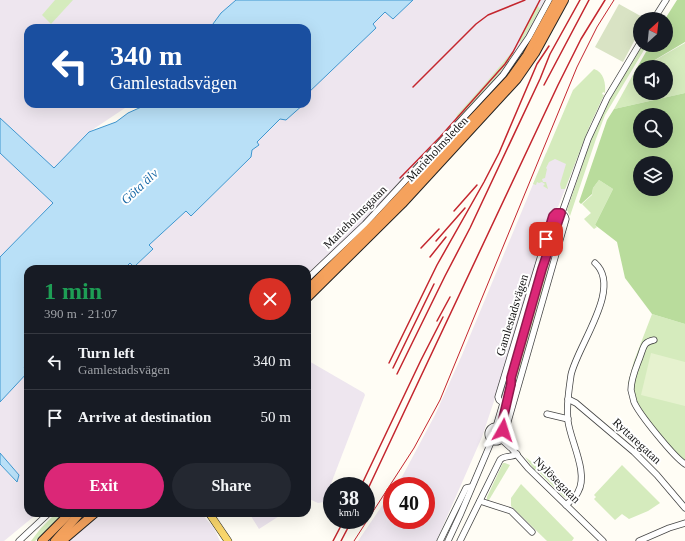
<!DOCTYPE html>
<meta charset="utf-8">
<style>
:root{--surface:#171b24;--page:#242831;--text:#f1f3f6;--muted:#9ea1a6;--line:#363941;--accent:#db2777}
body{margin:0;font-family:Georgia,serif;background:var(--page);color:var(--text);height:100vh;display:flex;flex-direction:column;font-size:15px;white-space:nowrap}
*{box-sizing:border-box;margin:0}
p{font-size:13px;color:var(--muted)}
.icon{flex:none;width:22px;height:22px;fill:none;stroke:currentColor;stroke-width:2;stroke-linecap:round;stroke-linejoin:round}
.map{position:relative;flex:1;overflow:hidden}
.sheet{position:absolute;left:24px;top:265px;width:287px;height:252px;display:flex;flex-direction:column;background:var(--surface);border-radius:12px;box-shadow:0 4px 16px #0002}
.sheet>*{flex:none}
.guide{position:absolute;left:24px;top:24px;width:287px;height:84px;border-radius:12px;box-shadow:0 4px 16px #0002;background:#1a4fa0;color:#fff;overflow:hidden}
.needle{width:26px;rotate:27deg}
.buttons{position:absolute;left:633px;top:12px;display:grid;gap:8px}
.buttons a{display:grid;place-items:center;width:40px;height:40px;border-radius:50%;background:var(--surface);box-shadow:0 4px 16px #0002;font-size:20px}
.speed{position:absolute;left:323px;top:477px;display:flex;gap:8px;font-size:20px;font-weight:700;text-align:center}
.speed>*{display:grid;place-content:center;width:52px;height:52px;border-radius:50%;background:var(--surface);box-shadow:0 4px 16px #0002;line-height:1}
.speed small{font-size:10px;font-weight:400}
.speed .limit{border:6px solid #d22;background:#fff;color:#111}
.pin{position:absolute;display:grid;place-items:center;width:34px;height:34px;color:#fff;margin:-17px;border-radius:8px;box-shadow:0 2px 6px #0006}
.me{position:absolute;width:44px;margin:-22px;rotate:6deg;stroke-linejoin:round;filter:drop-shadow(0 0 3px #0008)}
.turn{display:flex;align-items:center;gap:14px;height:84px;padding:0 20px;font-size:18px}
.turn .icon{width:52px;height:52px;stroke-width:2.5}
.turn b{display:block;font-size:28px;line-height:34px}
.round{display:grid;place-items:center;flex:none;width:42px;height:42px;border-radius:21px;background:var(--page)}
.overview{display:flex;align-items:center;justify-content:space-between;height:68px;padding:0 20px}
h1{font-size:24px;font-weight:700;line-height:30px;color:#1e9e55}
.cta{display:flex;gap:8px;margin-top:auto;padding:8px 20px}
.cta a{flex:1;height:46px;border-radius:24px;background:var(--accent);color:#fff;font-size:16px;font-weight:700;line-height:46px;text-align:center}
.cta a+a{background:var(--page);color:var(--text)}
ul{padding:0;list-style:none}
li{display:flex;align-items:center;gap:12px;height:56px;padding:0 20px;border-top:1px solid var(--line)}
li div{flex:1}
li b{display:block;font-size:15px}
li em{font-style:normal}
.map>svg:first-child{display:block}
.industrial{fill:#eee6ef}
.green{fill:#d5ebbd}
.forest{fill:#b9dc9c;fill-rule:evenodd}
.cemetery{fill:#d9e3c4}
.pitch{fill:#e6f2cf}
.water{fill:#b9e0f7;stroke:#3f96cf}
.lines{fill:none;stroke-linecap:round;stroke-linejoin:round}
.minor-casing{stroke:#444;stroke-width:7}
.major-casing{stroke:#222;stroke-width:8}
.highway-casing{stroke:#222;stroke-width:10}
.minor{stroke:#fff;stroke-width:5.5}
.major{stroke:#f9d66b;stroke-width:7}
.highway{stroke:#f5a25d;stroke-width:8}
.tram{stroke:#c4262e;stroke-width:1}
.rail{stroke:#c4262e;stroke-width:1.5}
.route-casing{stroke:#8e194d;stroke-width:10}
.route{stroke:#db2777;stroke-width:7}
.labels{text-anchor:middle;stroke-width:4;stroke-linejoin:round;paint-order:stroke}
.street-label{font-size:12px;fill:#111;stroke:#fff}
.water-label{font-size:13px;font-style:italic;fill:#1768a6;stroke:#fff}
</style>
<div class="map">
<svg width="685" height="541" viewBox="0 0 685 541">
<rect width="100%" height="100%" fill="#fffdf5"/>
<g class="industrial">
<path d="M0,0H236L221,13L210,28H28V104H131L89,132L54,169L0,118Z"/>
<path d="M413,0H547L528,37L502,75L364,223L307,277V269H124L130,263L135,267L153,249L149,245L186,211L191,216L251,157L252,150L257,142L281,119L286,120L304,104H307V94L375,28L373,24L385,12L393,19Z"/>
<path d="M0,153L53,203L0,257Z"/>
<path d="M546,153L575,164L558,207L554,210L550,219L512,347L482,437L439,535L436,541H358L392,491V520H426V486H395L403,475L435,415L462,355Z"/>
<path d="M307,360L364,393L365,395L324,502L318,503L307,498Z"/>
<path d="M28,372V513H38L4,541H0V464L16,482L19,475L0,453V402Z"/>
<path d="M103,513H201L214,528L220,541H69Z"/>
<path d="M249,513H284L259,529Z"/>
</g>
<g class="green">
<path d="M55,0H73L51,24L42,15Z"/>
<path d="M537,5L540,9L521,43L519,40Z"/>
<path d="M685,43V93L614,109L635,71L640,68V93H666V67H643Z"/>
<path d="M642,45H647L605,115L596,139L570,216L567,210L595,128L610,98Z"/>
<path d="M512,52L514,54L498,75L458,119H456L457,115L484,85Z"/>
<path d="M594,69C604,72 606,84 605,93L603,92L602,94L604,95L590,125L565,189H561L560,184L566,164L555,159L549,162L546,168L547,169L545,178L542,179L543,182H546L548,189L543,186L545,184L542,182L539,183L537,182L536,185L533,184L573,90Z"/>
<path d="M599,180L613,189L595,225L597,227L594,229L584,219L591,213L582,204L592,195L593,188Z"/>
<path d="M552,259L507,415L517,371L545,273Z"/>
<path d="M652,314L685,324V467L677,461L632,403L628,383L634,361Z"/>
<path d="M525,457L536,465L569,498L564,497L539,472H536Z"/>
<path d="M503,463H505L510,465L489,500H487V497Z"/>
<path d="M622,465L660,503L648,511L629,519L622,514L615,520L594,499L596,497L594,495Z"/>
<path d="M521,484L574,538L572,541H547L511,506V498Z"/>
<path d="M56,513H65L35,541H31L41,528Z"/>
</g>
<g class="forest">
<path d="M677,0H685V42L643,67H640V68L635,71L650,45H666L665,19Z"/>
<path d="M685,93V324L652,314L625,278L617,242L595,225L613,189L599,180L593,188L592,194L581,204L579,202L607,120L614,109ZM640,115H666V141H640ZM640,163H666V189H640Z"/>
</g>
<path class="cemetery" d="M619,4L646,19H640V30L623,62L595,47Z"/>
<path class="pitch" d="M651,353L685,362V406L641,395Z"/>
<g class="water">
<path d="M236,0H413L393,19L385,12L373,24L376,28L307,94V28H210L221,13Z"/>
<path d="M148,104H304L286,120L280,119L257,142L259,145L252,150L251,157L191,216L186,211L149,245L153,249L134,267L130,263L124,269H28V363L24,367L28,372L0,402V257L53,203L0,153V118L54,168L89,132L116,122L128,113Z"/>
<path d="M0,453L19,475L17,482L0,464Z"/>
</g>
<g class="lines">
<defs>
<g id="minor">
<path d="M654,19L666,0"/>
<path d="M307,279L365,224L503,75L529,37L549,0"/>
<path d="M654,340C643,342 644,347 640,357C636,368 631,378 631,390C632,394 633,398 634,402C639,414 674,457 685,464"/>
<path d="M568,399L576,403L634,452L657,475L685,508"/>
<path d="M503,403L499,400L498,397L553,216L556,213C561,212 565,214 566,219L507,425L503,431"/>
<path d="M547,414L568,419"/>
<circle cx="496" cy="434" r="8"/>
<path d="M496,427L547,255L588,139L607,98L640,43"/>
<path d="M503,430V419L505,407"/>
<path d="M502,440L512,449L528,468L603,541"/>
<path d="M480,501L511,511L532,532"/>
<path d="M566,505C570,501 576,497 578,492C589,473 570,440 568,421C566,406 569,390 571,375C577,346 623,288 595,263"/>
<path d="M19,541L49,513"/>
<path d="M440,541L466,488L471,487"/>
<path d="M448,541L461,513L492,440"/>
<path d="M460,541L500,460C504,455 511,458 517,454"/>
<path d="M639,541L669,528L685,523"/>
</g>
<path id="major" d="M209,513L228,541"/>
<g id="highway">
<path d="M307,290L378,220L510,79L527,55L557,0"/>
<path d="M307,298L402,204L517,79L535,53L564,0"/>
<path d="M42,541L70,513"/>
<path d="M55,541L80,513"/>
<path d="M62,541L95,513"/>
</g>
</defs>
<use href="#minor" class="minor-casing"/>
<use href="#major" class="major-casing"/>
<use href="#highway" class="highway-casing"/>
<use href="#minor" class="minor"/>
<use href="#major" class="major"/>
<use href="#highway" class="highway"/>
<path class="tram" d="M354,541L414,448L440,400L577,67L597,27L614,0"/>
<g class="rail">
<path d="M544,85L589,0"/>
<path d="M413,87L476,24L488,15L525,0"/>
<path d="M400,178L440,137L505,64L513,52L540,0"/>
<path d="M454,211L477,185"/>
<path d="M436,241L465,208"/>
<path d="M421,248L439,229"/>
<path d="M430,257L446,237"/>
<path d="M437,321L450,297"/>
<path d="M389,363L437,265L484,182L499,153L537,64L549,46"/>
<path d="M393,368L434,284"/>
<path d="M397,374L445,276L470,228L540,79L550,54L580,0"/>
<path d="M361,486L421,360L443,317"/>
<path d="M366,493L558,85L581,39L605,0"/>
<path d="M333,541L344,520"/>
<path d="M341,541L352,520"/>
</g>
</g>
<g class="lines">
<defs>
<path id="route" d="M503,430V419L511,384V378L542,269L561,213H556L553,216L546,239"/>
</defs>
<use href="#route" class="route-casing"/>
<use href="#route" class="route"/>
</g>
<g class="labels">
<g class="street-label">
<text transform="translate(437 149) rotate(-47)" y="4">Marieholmsleden</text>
<text transform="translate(355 217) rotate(-45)" y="4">Marieholmsgatan</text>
<text transform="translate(512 315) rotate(-73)" y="4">Gamlestadsvägen</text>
<text transform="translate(637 441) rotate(43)" y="4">Ryttaregatan</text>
<text transform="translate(557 480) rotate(45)" y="4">Nylösegatan</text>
</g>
<g class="water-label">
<text transform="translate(139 186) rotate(-43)" y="5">Göta älv</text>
</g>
</g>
</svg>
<div class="buttons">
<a><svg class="needle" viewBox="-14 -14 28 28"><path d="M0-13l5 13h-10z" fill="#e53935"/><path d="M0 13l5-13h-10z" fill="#9ea1a6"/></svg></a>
<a><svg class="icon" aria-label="sound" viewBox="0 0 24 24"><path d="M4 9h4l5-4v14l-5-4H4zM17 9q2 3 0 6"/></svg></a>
<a><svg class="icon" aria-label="search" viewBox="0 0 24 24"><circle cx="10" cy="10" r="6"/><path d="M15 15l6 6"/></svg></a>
<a><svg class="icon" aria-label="layers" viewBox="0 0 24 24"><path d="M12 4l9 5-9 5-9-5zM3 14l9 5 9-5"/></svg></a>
</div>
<div class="speed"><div>38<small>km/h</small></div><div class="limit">40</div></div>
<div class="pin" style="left:546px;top:239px;background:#d93025"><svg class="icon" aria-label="arrive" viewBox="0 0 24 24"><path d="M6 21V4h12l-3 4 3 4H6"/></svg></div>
<svg class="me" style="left:503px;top:430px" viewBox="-20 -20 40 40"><path d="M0-17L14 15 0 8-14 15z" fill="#db2777" stroke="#fff" stroke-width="4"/></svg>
<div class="guide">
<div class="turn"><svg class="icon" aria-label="left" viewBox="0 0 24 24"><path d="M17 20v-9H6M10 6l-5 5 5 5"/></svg><div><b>340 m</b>Gamlestadsvägen</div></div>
</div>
<section class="sheet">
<div class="overview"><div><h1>1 min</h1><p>390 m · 21:07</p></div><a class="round" style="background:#d93025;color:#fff"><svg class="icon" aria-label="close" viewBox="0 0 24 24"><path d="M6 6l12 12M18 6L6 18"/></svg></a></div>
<ul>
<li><svg class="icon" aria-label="left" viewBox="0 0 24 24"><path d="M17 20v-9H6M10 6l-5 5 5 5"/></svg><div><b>Turn left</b><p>Gamlestadsvägen</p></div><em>340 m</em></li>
<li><svg class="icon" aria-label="arrive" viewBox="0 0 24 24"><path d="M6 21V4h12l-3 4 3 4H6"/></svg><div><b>Arrive at destination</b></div><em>50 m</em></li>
</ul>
<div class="cta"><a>Exit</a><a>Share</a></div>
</section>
</div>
